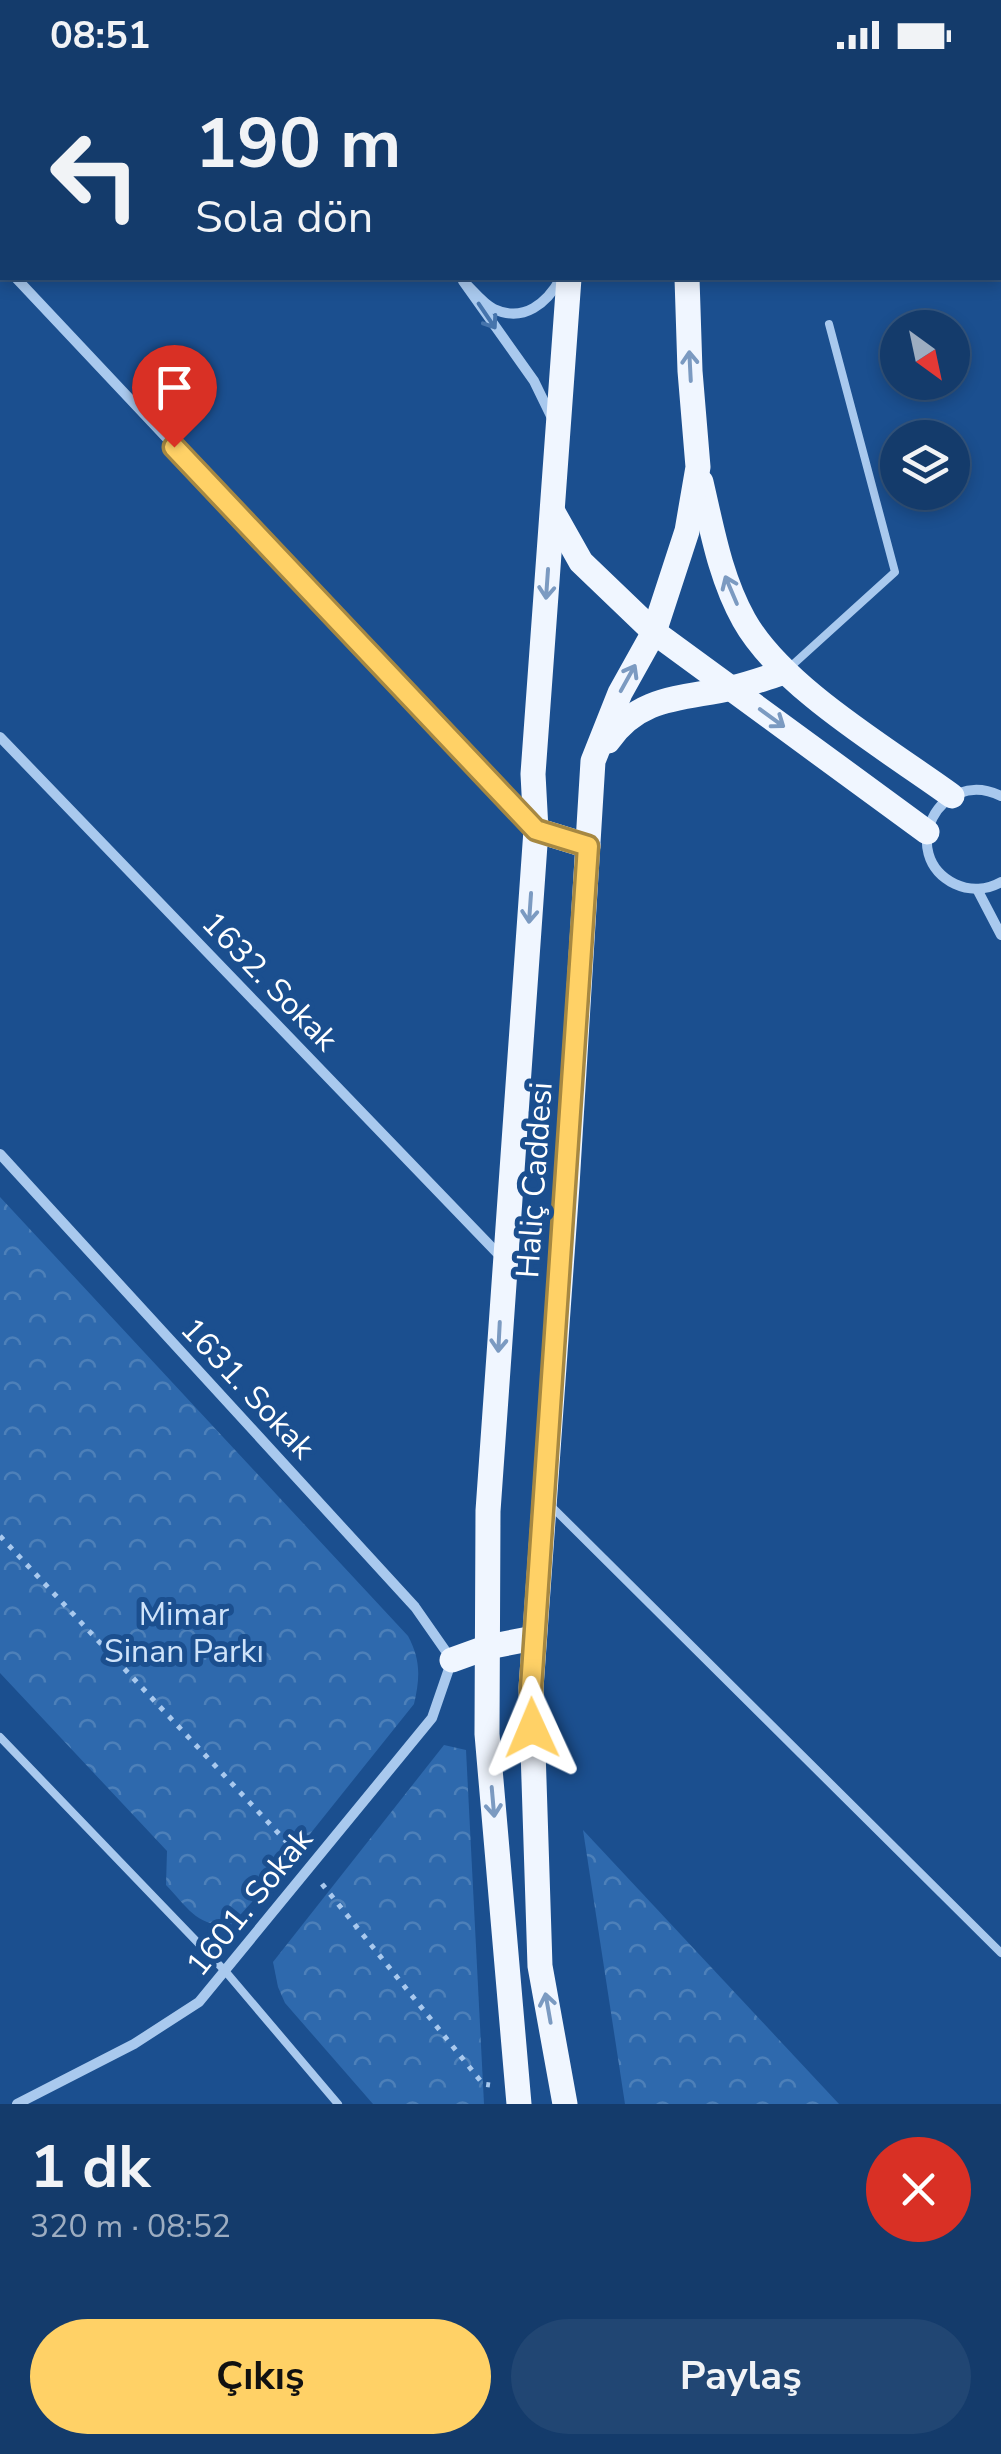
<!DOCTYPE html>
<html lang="tr">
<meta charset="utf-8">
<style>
:root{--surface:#143b6b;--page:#214673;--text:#f1f3f6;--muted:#9dadc1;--line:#33557e;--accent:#ffd166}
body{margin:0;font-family:"Nunito Sans",sans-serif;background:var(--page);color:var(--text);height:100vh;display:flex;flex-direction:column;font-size:38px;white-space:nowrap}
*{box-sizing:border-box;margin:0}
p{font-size:32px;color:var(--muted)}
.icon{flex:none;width:55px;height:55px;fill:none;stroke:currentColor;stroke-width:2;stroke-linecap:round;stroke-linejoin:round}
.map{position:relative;height:2034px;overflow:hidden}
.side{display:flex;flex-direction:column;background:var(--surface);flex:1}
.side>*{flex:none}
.banner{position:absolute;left:0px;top:0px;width:1002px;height:210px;box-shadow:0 5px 15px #0003,0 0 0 2px var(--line);background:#143b6b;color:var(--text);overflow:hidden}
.needle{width:65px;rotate:147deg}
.fabs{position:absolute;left:880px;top:240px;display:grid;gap:20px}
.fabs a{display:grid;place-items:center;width:90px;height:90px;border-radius:50%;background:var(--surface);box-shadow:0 5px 15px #0003,0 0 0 2px var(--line);font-size:50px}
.pin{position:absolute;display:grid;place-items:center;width:85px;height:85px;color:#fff;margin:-102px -42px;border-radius:50% 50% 50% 0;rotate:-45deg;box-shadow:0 0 10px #0007}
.pin .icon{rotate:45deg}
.me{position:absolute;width:110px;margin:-55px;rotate:359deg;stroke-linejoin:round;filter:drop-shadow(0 0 8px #0008)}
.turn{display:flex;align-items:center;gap:35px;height:210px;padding:0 30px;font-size:45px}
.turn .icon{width:130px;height:130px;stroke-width:2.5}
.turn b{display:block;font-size:70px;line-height:85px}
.round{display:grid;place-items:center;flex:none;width:105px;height:105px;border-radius:52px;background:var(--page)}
.summary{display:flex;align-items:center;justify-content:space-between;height:170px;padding:0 30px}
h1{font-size:60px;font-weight:700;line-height:75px}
.primary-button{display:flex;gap:20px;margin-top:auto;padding:20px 30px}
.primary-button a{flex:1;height:115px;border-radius:60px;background:var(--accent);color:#111;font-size:40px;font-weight:700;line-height:115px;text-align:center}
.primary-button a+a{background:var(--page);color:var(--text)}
.status{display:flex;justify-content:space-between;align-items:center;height:70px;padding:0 50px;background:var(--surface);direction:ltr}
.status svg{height:28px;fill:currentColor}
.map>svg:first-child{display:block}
.forest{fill:url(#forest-crowns)}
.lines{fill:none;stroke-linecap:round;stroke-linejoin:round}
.path{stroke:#a9c9ee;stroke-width:5;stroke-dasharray:5 8;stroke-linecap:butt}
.service{stroke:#a9c9ee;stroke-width:8}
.minor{stroke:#a9c9ee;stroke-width:10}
.primary{stroke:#f0f6ff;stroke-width:25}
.oneway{stroke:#4674ac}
.oneway2{stroke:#7b9ac1}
.route-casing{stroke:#a68842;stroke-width:25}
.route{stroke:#ffd166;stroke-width:18}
.labels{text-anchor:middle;stroke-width:10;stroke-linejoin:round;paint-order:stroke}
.street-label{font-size:32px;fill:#fff;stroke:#1b4f8f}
.park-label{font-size:32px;fill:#cfe3fa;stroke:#1b4f8f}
</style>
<div class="status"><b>08:51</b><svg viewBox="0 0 49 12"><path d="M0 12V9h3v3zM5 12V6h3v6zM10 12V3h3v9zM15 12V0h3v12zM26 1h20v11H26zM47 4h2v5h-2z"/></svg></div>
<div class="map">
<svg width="1001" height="2034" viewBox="0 0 1001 2034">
<defs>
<pattern id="forest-crowns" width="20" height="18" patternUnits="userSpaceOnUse" patternTransform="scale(2.5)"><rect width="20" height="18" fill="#2e69ad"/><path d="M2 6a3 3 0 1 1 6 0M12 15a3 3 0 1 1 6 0" fill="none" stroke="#4d80b9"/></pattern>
</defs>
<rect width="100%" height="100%" fill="#1b4f8f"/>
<g class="forest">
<path d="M0,1127L408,1566C421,1590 420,1608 414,1634L282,1799L231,1855C197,1857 188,1838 166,1815L167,1781L0,1603Z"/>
<path d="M444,1675L466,1680L484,2034H373L285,1933L278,1917L273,1892Z"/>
<path d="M583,1760L839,2034H625Z"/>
</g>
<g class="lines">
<g class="path">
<path d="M0,1466L296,1782"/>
<path d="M322,1814L483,2014L490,2015"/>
</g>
<g class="service">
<path d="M788,599L895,502L829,254"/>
<path d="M550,1435L1001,1883"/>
<path d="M0,1667L226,1902L338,2034"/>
</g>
<g class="minor">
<path d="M272,0L274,2"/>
<path d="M0,191L2,193"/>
<path d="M16,208L529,753"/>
<path d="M552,348L534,311L463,211C472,219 483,234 494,239C524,253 547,233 561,208"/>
<path d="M0,667L503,1189"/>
<path d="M1001,726C939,696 896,785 955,814C970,821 987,820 1001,812"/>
<path d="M977,819L1001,865"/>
<path d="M0,1084L415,1537L452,1590L432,1648L199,1932L134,1974L17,2034"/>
</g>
<g class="primary">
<path d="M538,0L540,2"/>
<path d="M565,0V2"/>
<path d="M704,2V0"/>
<path d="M782,2L786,0"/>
<path d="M701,412C712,459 720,507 744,550C782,618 889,680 952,726"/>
<path d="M554,444L581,492L654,562L927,762"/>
<path d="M608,671C640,625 683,629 732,618C750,614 768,607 785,602"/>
<path d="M536,760L588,776"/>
<path d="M452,1590L488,1577L534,1568"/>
<path d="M519,2034L487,1664L488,1441L536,760L533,704L569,208"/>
<path d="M565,2034L540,1896L531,1618L567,1115L593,691L620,623L654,562L687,461L698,397L690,301L687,208"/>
</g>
</g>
<defs><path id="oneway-shaft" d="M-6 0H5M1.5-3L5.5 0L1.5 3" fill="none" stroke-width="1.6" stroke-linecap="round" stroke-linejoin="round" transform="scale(2.5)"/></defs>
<use class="oneway" href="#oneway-shaft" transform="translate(487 246) rotate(56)"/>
<g class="oneway2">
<use href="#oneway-shaft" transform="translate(690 296) rotate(-93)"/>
<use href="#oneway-shaft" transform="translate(547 514) rotate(94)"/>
<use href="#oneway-shaft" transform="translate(731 520) rotate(-113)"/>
<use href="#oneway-shaft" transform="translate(628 608) rotate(-61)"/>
<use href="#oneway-shaft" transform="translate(772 648) rotate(36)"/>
<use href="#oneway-shaft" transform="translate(530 838) rotate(94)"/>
<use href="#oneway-shaft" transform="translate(499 1267) rotate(93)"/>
<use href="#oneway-shaft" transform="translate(493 1732) rotate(85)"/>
<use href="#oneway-shaft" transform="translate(548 1938) rotate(-100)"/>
</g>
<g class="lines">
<defs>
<path id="route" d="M174,377L536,760L588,776L531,1618L532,1658"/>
</defs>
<use href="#route" class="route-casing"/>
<use href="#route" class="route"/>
</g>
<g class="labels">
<g class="street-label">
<text transform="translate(270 911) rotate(46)" y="11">1632. Sokak</text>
<text transform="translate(534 1110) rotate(-86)" y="11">Haliç Caddesi</text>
<text transform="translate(248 1318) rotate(47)" y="11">1631. Sokak</text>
<text transform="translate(249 1832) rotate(-51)" y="11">1601. Sokak</text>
</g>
<g class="park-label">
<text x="184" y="1555">Mimar<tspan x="184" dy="37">Sinan Parkı</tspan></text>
</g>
</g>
</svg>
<div class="fabs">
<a><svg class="needle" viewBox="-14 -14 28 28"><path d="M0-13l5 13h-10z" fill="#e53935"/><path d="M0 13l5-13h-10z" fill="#9dadc1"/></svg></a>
<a><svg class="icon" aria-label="layers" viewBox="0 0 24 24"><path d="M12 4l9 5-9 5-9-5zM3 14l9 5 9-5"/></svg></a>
</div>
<div class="pin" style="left:174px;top:377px;background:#d93025"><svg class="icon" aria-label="arrive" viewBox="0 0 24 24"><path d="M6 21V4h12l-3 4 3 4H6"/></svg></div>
<svg class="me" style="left:532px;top:1658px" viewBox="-20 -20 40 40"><path d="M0-17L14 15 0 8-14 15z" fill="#ffd166" stroke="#fff" stroke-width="4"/></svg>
<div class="banner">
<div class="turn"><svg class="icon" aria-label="left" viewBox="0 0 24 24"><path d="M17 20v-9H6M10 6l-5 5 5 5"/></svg><div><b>190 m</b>Sola dön</div></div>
</div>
</div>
<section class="side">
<div class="summary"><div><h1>1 dk</h1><p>320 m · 08:52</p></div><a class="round" style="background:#d93025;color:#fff"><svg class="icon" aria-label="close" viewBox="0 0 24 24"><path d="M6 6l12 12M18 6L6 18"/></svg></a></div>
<div class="primary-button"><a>Çıkış</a><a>Paylaş</a></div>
</section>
